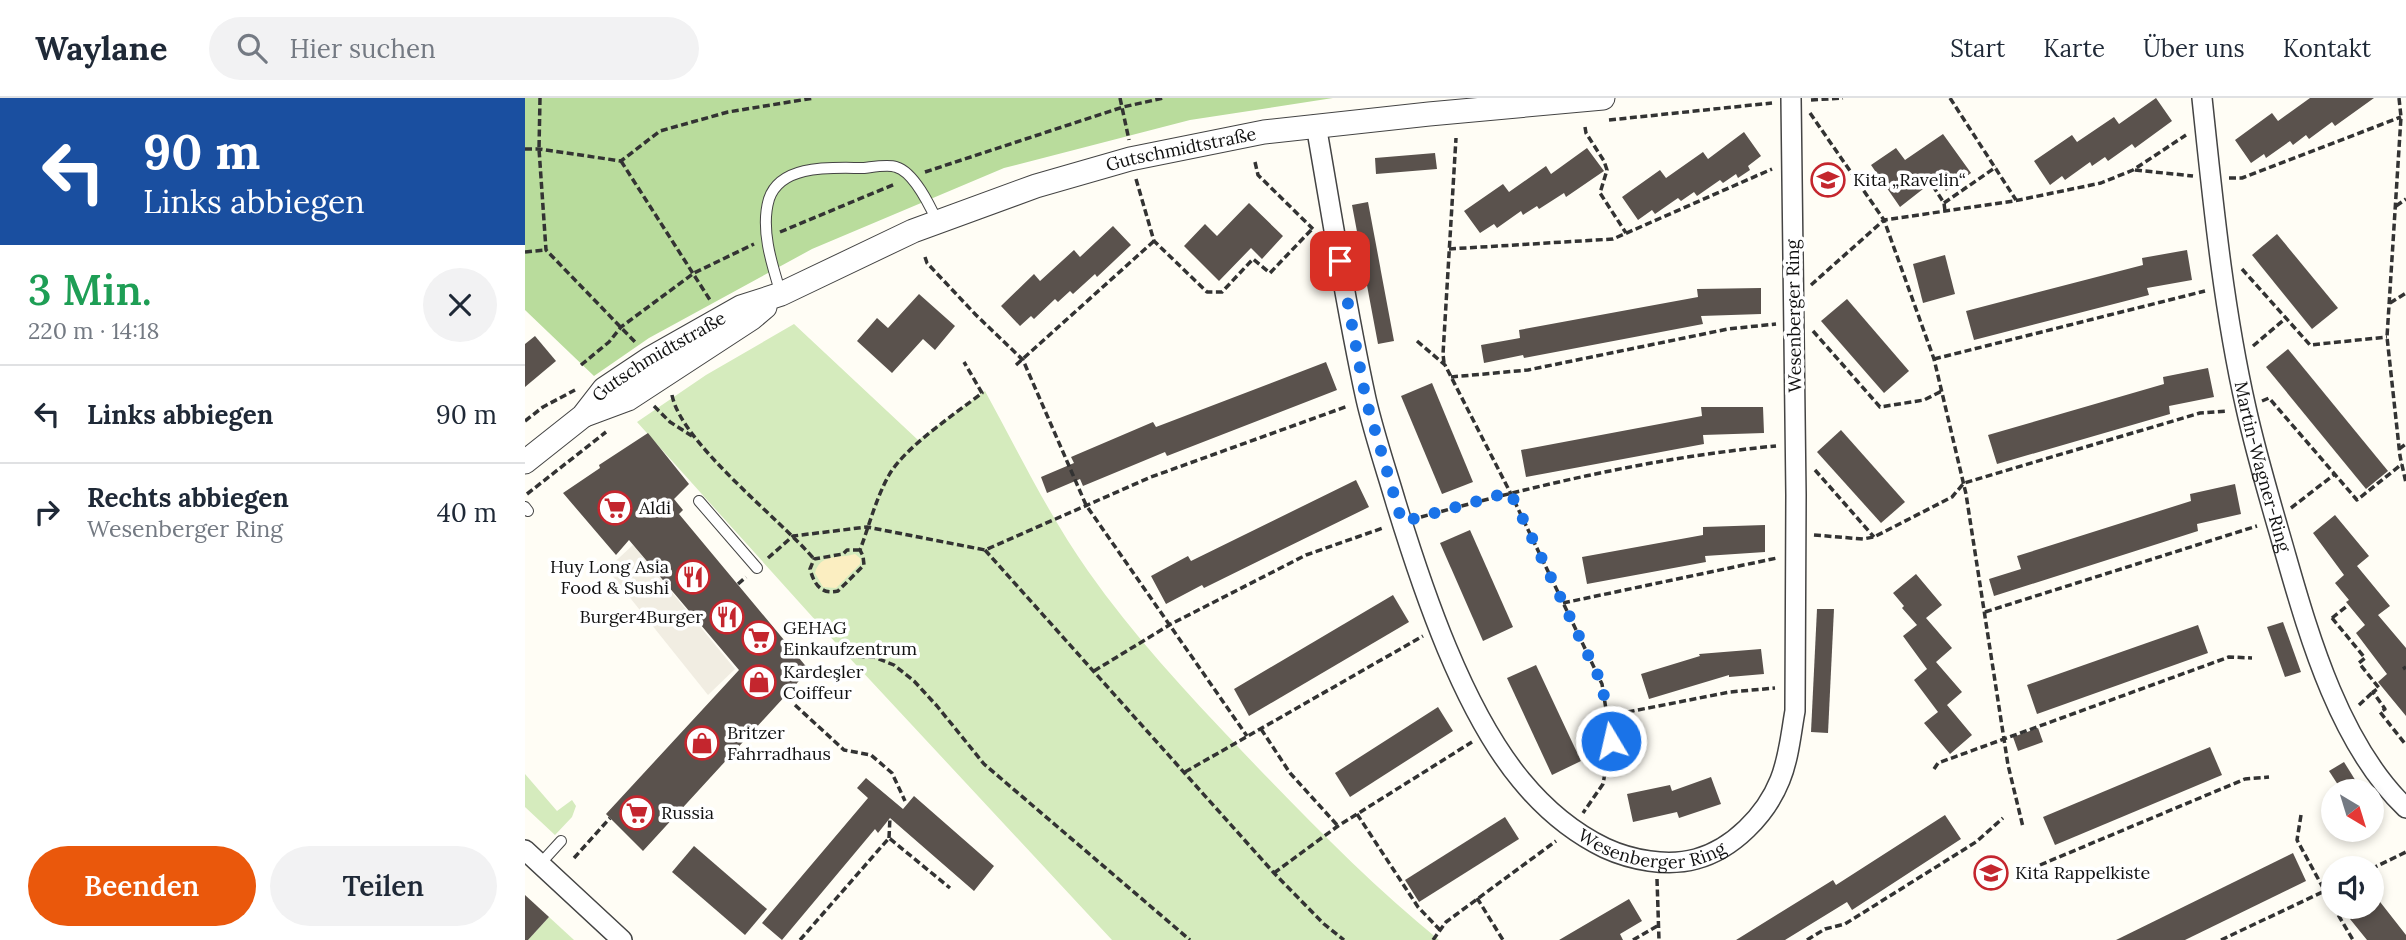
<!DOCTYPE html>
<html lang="de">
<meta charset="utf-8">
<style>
:root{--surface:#fff;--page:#f2f2f3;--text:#1f2937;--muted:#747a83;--line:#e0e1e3;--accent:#ea580c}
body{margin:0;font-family:Lora,serif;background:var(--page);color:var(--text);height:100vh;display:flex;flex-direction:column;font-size:26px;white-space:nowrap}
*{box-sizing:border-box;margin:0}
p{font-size:23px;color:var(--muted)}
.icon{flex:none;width:38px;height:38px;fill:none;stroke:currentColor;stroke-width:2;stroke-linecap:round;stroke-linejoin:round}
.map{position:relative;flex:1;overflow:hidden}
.drawer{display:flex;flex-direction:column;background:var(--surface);width:525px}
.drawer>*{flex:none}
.hud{background:#1a4fa0;color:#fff;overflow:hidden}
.needle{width:46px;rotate:142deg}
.tools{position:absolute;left:1796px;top:681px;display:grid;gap:14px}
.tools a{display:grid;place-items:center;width:63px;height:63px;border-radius:50%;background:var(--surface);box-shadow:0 4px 10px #0003;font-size:35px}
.pin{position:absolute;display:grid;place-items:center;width:60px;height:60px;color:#fff;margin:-30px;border-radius:14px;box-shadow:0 4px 10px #0006}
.me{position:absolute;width:77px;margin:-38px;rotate:351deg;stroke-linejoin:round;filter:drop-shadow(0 0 5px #0008)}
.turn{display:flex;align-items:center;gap:24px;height:147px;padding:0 28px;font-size:32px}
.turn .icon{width:91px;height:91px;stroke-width:2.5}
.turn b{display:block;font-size:49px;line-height:60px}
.round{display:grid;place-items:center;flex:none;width:74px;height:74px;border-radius:37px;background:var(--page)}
.head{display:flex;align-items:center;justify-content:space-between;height:119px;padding:0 28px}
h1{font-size:42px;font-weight:600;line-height:52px;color:#1e9e55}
.cta{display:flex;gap:14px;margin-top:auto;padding:14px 28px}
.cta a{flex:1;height:80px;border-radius:42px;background:var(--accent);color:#fff;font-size:28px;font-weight:600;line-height:80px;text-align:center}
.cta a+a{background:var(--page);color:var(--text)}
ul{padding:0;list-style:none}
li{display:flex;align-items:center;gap:21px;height:98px;padding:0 28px;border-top:2px solid var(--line)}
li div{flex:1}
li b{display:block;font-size:26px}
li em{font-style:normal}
header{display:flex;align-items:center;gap:42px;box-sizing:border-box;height:98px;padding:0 35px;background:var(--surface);border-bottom:2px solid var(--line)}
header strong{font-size:33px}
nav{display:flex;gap:38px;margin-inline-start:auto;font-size:24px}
.search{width:490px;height:63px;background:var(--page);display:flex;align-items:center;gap:18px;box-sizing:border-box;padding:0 24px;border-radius:38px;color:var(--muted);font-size:26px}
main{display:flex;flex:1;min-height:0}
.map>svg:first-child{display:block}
.green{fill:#d5ebbd}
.forest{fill:#b9dc9c}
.sand{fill:#fbeec1}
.plaza{fill:#f1ede2}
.building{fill:#5a524d}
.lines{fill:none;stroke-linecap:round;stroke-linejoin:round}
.service-casing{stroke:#444;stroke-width:12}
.minor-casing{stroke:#444;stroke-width:22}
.tertiary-casing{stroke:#444;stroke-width:25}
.path{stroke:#333;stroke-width:3.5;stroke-dasharray:7 3.5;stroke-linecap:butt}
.service{stroke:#fff;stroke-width:10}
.minor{stroke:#fff;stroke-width:19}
.tertiary{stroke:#fff;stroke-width:23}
.route{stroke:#1a73e8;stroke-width:12;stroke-dasharray:0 21.6}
.labels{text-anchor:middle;stroke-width:7;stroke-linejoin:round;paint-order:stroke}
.street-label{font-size:18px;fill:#111;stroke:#fff}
.poi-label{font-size:18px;fill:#111;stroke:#fff;text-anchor:start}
</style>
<header>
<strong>Waylane</strong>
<div class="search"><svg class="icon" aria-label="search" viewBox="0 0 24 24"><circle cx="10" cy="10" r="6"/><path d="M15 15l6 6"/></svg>Hier suchen</div>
<nav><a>Start</a><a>Karte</a><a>Über uns</a><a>Kontakt</a></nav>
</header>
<main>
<section class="drawer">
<div class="hud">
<div class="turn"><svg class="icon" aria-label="left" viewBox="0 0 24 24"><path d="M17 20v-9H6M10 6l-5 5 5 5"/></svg><div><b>90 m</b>Links abbiegen</div></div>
</div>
<div class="head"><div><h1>3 Min.</h1><p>220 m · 14:18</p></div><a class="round"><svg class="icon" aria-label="close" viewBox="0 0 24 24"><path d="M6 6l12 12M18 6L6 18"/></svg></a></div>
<ul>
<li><svg class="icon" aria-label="left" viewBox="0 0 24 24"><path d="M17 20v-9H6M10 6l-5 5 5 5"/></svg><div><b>Links abbiegen</b></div><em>90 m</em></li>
<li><svg class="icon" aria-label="right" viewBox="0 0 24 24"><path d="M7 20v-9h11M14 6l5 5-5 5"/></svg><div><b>Rechts abbiegen</b><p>Wesenberger Ring</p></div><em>40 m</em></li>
</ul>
<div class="cta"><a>Beenden</a><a>Teilen</a></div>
</section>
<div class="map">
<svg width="1881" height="842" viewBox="0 0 1881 842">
<rect width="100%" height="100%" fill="#fffdf5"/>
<g class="green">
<path d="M269,226L393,342L460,293C493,353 523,416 563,473C608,537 661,594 715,651C778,717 843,784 914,842H587L319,554L112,324L181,277Z"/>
<path d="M0,676L32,713L47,702L51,708L47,719L30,737L0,709Z"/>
<path d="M24,819L49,842H3Z"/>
</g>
<path class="forest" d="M0,0H808L665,22L479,70L287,151L124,240L69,278L0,212Z"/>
<path class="sand" d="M330,456L336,461L335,466L311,490L298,489L290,475C295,455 314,461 330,456Z"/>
<path class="plaza" d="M108,447L210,571L183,597L82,471Z"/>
<g class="building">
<path d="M1631,0L1647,23L1610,50L1607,46L1583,63L1580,59L1567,68L1565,64L1540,82L1537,78L1525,87L1509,63L1547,37L1552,44L1589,19L1594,26Z"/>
<path d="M1785,0H1849L1810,28L1807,24L1784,41L1781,37L1768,47L1765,43L1741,60L1739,56L1726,65L1710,42L1747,15L1753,23Z"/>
<path d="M1219,34L1236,58L1223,68L1225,72L1213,80L1211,76L1198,85L1195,82L1172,98L1169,94L1156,103L1153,100L1130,116L1127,112L1113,122L1097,99L1135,72L1141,80L1178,54L1183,61Z"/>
<path d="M1418,36L1446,75L1421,93L1412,80L1375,109L1346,67L1371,50L1380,62Z"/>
<path d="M1062,50L1079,73L1041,99L1039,95L1014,111L1012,108L998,117L996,113L972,130L969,126L955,135L939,113L978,86L984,94L1021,68L1026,76Z"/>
<path d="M910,55L912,71L851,76L850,60Z"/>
<path d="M843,104L869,243L853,246L827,107Z"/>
<path d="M724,105L758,138L737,161L726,150L694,183L659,148L680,126L692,138Z"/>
<path d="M588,128L606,147L572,179L570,176L548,196L545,193L533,204L530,201L509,221L506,218L495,228L476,208L509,176L515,183L549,152L555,159Z"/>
<path d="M1752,136L1813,210L1787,231L1727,157Z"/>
<path d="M1662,152L1667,182L1622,190L1624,197L1449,242L1441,213L1618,167L1617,160Z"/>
<path d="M1420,157L1430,196L1398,205L1388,166Z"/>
<path d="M1236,190V216L1176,218L1178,226L999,260L998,257L959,265L956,247L995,240L994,232L1173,199L1172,191Z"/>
<path d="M394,196L430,228L410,252L398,241L367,275L332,243L352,220L363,230Z"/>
<path d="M1322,201L1384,273L1359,295L1296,223Z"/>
<path d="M10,238L31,263L0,289V246Z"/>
<path d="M1763,251L1863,373L1841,391L1741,269Z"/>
<path d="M801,264L812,292L642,358L640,354L558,388L555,381L522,395L516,379L549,365L546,359L628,324L631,329Z"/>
<path d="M1683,270L1689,299L1644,308L1645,316L1472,366L1463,337L1639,286L1638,279Z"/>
<path d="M907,285L948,384L917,396L876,298Z"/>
<path d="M1176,309H1238L1239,335L1178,337L1179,346L1001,379L996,352L1177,318Z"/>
<path d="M1316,332L1380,404L1356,425L1292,354Z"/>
<path d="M123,335L164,386L149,401L158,412L154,416L284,572L118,753L81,716L214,572L104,442L91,457L38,395L75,370L74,367Z"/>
<path d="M831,382L844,409L679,490L677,487L641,506L626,478L663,458L666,463Z"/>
<path d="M1710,386L1716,416L1672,426L1673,433L1469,498L1464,481L1496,471L1492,458L1666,403L1665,396Z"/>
<path d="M1810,417L1844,458L1832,468L1865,508L1853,517L1881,550V618L1853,584L1862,576L1831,535L1840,527L1821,504L1824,502L1810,485L1819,477L1788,435Z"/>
<path d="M1240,427V454L1180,458L1181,464L1062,486L1057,459L1178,437V429Z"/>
<path d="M945,432L988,529L958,543L915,445Z"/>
<path d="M1391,476L1417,507L1401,520L1427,550L1411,564L1437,594L1422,607L1447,637L1425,656L1399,625L1413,614L1389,582L1402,571L1378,538L1392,527L1377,510L1379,508L1368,495Z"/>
<path d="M868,497L884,524L724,618L709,591Z"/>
<path d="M1292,511H1309L1303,635L1286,634Z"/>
<path d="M1758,524L1776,574L1760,579L1742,529Z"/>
<path d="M1673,527L1683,555L1512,616L1502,587Z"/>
<path d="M1236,551L1239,576L1204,579V577L1124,601L1116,576L1175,558L1174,556Z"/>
<path d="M1011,567L1056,663L1027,677L982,580Z"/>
<path d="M913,609L928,633L825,699L810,675Z"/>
<path d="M1513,630L1518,644L1493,653L1488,639Z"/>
<path d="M1685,649L1697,677L1530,747L1518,719Z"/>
<path d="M1819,664L1824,672L1837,693H1817L1804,673Z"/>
<path d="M1186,679L1196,706L1154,720L1152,714L1108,724L1102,696L1145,687L1147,693Z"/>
<path d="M341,680L378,711L389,698L469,768L449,793L365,720L353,735L350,731L257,842L237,825L343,700L332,690Z"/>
<path d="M1420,717L1436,741L1327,812L1322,804L1260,842H1211L1308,782L1311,787Z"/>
<path d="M980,719L994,741L894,804L880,782Z"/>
<path d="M169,748L242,811L220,837L147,774Z"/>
<path d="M1768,755L1781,783L1660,842H1591Z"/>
<path d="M0,797L24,819L3,842H0Z"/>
<path d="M1852,800L1881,837V842H1842L1825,821L1841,808H1846V805Z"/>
<path d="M1104,801L1117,823L1095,836L1098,842H1034Z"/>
</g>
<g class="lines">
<defs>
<g id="service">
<path d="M256,196C247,167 235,131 244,101C256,65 309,70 339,70C348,69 363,66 371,69C389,74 405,108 412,123"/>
<path d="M174,403L232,470"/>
<path d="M0,409L3,413"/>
<path d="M15,766L36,743"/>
</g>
<g id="minor">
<path id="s1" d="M1677,0C1688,104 1698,208 1721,310C1732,360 1747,409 1761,458C1785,542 1816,648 1881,710"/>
<path id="s2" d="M791,27C807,118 821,210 841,301C849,336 861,371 871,405C898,493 938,612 996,682C1019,710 1047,734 1080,750C1106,762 1142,769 1171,761C1208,751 1241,717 1255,682C1264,660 1266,635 1270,613L1271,397L1266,0"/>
<path d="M0,752L97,842"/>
</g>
<g id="tertiary">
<path d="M60,317L103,301L227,220L240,209"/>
<path id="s3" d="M0,364L58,318L79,291L124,261L216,209L256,196L388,133L511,88L605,61L739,34L904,16L1078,0"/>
</g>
</defs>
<use href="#service" class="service-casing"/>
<use href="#minor" class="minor-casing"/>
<use href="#tertiary" class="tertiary-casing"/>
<g class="path">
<path d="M15,0L14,51L21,152L111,245"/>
<path d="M595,0L604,42"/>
<path d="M1425,0L1491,102"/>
<path d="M1874,0L1876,19L1862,239L1875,358L1881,385"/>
<path d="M1286,2L1318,0"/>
<path d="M1285,15L1359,122L1409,261L1441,396L1483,667L1498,729"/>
<path d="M1084,22L1247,5"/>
<path d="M1060,29L1061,35L1079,63L1082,72L1075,95L1101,135"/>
<path d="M0,51H14L96,63L135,33L203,14L289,0"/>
<path d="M96,63L185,202"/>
<path d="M730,64L733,77L788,131"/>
<path d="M1610,72L1668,78"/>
<path d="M400,74L598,9L639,0"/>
<path d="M1402,79L1419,105L1420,113"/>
<path d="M1704,80H1717L1876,19"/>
<path d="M611,81L629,143L682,194H697L728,161L745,175L788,130"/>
<path d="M1419,105L1471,69"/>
<path d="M1871,108L1881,101"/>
<path d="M255,134L370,86"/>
<path d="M924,151L1088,141L1247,71"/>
<path d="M0,154L21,152"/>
<path d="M400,159L402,165L451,217L498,262L561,407L722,638"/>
<path d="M1717,171L1785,247L1862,239"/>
<path d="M1286,187L1359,122L1489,103L1576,85L1608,72L1661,37"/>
<path d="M1865,205L1881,195"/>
<path d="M1288,233L1355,309L1399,302L1417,293"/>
<path d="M892,243L920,267L985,394L1077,586L1086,643L1078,686L1058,715"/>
<path d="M1728,248L1761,220"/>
<path d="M1409,261L1680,193"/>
<path d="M919,265L918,256L931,40"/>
<path d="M56,267L84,244L96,229L169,175L229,146"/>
<path d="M491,267L629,143"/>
<path d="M926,279L1003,272L1203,231L1251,226"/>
<path d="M147,297C156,345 255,421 289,461"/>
<path d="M1737,303L1744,300L1832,402L1877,366"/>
<path d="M129,308L145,324L167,338"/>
<path d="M0,323L18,309L50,292"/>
<path d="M1874,351L1881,346"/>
<path d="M1290,372L1349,439"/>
<path d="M2,396L81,334"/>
<path d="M1766,410L1810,376"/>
<path d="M896,419C1012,387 1131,359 1251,348"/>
<path d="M1289,437L1338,441L1349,439L1427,399L1439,385L1675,315L1703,313"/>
<path d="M335,452H322L318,456L289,461L285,471C289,486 296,497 313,493L339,467L338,458L335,452C344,428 351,400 364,377C380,349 430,316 457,295L439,264"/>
<path d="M460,452L749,775L799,826L819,842"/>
<path d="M243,460L268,438L342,429L460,452L626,379L823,308"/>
<path d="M213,486L221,479"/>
<path d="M1038,505L1252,460"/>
<path d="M1460,514L1732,428"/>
<path d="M1807,520L1840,560L1834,565L1854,590L1848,594L1860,611L1855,614L1881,647"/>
<path d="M1807,520L1822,508"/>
<path d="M312,558L349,559L369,567L389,583L412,608L459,666L665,842"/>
<path d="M1878,571L1881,569"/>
<path d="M569,573L646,526L781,457L858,430"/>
<path d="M270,607L319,652L346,657L367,675L380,703"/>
<path d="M1834,607L1848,594"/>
<path d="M1082,618L1205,594L1250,590"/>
<path d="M736,631L765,675L813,728"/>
<path d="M1409,671L1413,665L1704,559L1727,560"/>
<path d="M660,674L898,538"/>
<path d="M832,716L893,809L915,832"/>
<path d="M1776,717L1772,742L1808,808"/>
<path d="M364,740L365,719"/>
<path d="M49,760L85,720"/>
<path d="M1515,767L1720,681L1744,679"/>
<path d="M1846,771L1881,754"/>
<path d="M749,775L813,728L947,644"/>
<path d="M1132,781L1134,842"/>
<path d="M952,800L978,842"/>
<path d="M1808,808L1828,842"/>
<path d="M275,842L364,740L425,790"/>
<path d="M908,842L921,824L1031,743"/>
<path d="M1108,842L1134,827"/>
<path d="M1282,842L1300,831L1320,826L1451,744L1478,720"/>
<path d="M1696,842L1808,789"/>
</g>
<use href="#service" class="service"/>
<use href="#minor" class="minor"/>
<use href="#tertiary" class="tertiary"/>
</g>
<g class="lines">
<path class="route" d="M815,163L841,302L877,424L985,394L1077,586L1086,643"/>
</g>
<defs>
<symbol id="school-ring" viewBox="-11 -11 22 22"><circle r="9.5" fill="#fff" stroke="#c4262e" stroke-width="1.5"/><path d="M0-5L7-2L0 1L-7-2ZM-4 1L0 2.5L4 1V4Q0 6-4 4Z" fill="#c4262e"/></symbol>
<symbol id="supermarket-ring" viewBox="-11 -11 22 22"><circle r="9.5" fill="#fff" stroke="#c4262e" stroke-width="1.5"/><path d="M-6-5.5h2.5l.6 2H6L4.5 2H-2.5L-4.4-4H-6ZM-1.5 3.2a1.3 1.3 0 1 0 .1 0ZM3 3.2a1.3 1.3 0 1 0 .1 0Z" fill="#c4262e"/></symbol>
<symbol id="restaurant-ring" viewBox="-11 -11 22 22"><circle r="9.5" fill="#fff" stroke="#c4262e" stroke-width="1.5"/><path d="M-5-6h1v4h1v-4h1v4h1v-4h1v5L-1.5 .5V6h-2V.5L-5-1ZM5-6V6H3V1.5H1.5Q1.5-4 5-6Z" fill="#c4262e"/></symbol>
<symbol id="shop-ring" viewBox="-11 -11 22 22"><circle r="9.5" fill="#fff" stroke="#c4262e" stroke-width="1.5"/><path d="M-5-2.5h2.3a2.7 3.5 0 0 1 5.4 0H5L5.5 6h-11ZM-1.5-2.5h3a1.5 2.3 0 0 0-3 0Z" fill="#c4262e"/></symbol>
</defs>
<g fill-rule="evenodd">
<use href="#school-ring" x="1284" y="63" width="38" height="38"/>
<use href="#supermarket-ring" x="71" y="391" width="38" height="38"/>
<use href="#restaurant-ring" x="149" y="460" width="38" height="38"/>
<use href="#restaurant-ring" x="183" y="500" width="38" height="38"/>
<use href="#supermarket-ring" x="215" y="521" width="38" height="38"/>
<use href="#shop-ring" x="215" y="565" width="38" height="38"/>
<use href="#shop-ring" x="158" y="626" width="38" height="38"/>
<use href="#supermarket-ring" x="93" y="696" width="38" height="38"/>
<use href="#school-ring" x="1447" y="756" width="38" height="38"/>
</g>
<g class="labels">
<g class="street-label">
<text dy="6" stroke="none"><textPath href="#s3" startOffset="737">Gutschmidtstraße</textPath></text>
<text transform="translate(1269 218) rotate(-91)" y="6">Wesenberger Ring</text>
<text dy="6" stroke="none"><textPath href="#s3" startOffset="172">Gutschmidtstraße</textPath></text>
<text dy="6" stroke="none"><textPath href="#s1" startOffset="374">Martin-Wagner-Ring</textPath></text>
<text dy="6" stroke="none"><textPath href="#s2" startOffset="849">Wesenberger Ring</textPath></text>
</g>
<g class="poi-label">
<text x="1328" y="88">Kita „Ravelin“</text>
<text x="114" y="416">Aldi</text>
<text x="144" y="475" text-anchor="end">Huy Long Asia<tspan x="144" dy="21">Food &amp; Sushi</tspan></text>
<text x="178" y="525" text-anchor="end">Burger4Burger</text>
<text x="258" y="536">GEHAG<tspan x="258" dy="21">Einkaufzentrum</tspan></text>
<text x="258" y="580">Kardeşler<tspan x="258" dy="21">Coiffeur</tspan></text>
<text x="202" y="641">Britzer<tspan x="202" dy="21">Fahrradhaus</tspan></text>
<text x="136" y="721">Russia</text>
<text x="1490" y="781">Kita Rappelkiste</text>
</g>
</g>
</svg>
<div class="tools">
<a><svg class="needle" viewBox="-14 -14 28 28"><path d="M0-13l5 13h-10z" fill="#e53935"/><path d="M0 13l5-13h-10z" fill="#747a83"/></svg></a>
<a><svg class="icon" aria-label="sound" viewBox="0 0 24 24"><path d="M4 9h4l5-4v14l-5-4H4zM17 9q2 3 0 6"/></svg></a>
</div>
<div class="pin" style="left:815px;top:163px;background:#d93025"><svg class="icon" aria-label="arrive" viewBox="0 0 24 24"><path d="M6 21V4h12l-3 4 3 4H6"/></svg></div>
<svg class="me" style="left:1086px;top:643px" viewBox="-20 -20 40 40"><circle r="17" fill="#1a73e8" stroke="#fff" stroke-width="3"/><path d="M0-11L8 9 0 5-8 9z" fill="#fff"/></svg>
</div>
</main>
